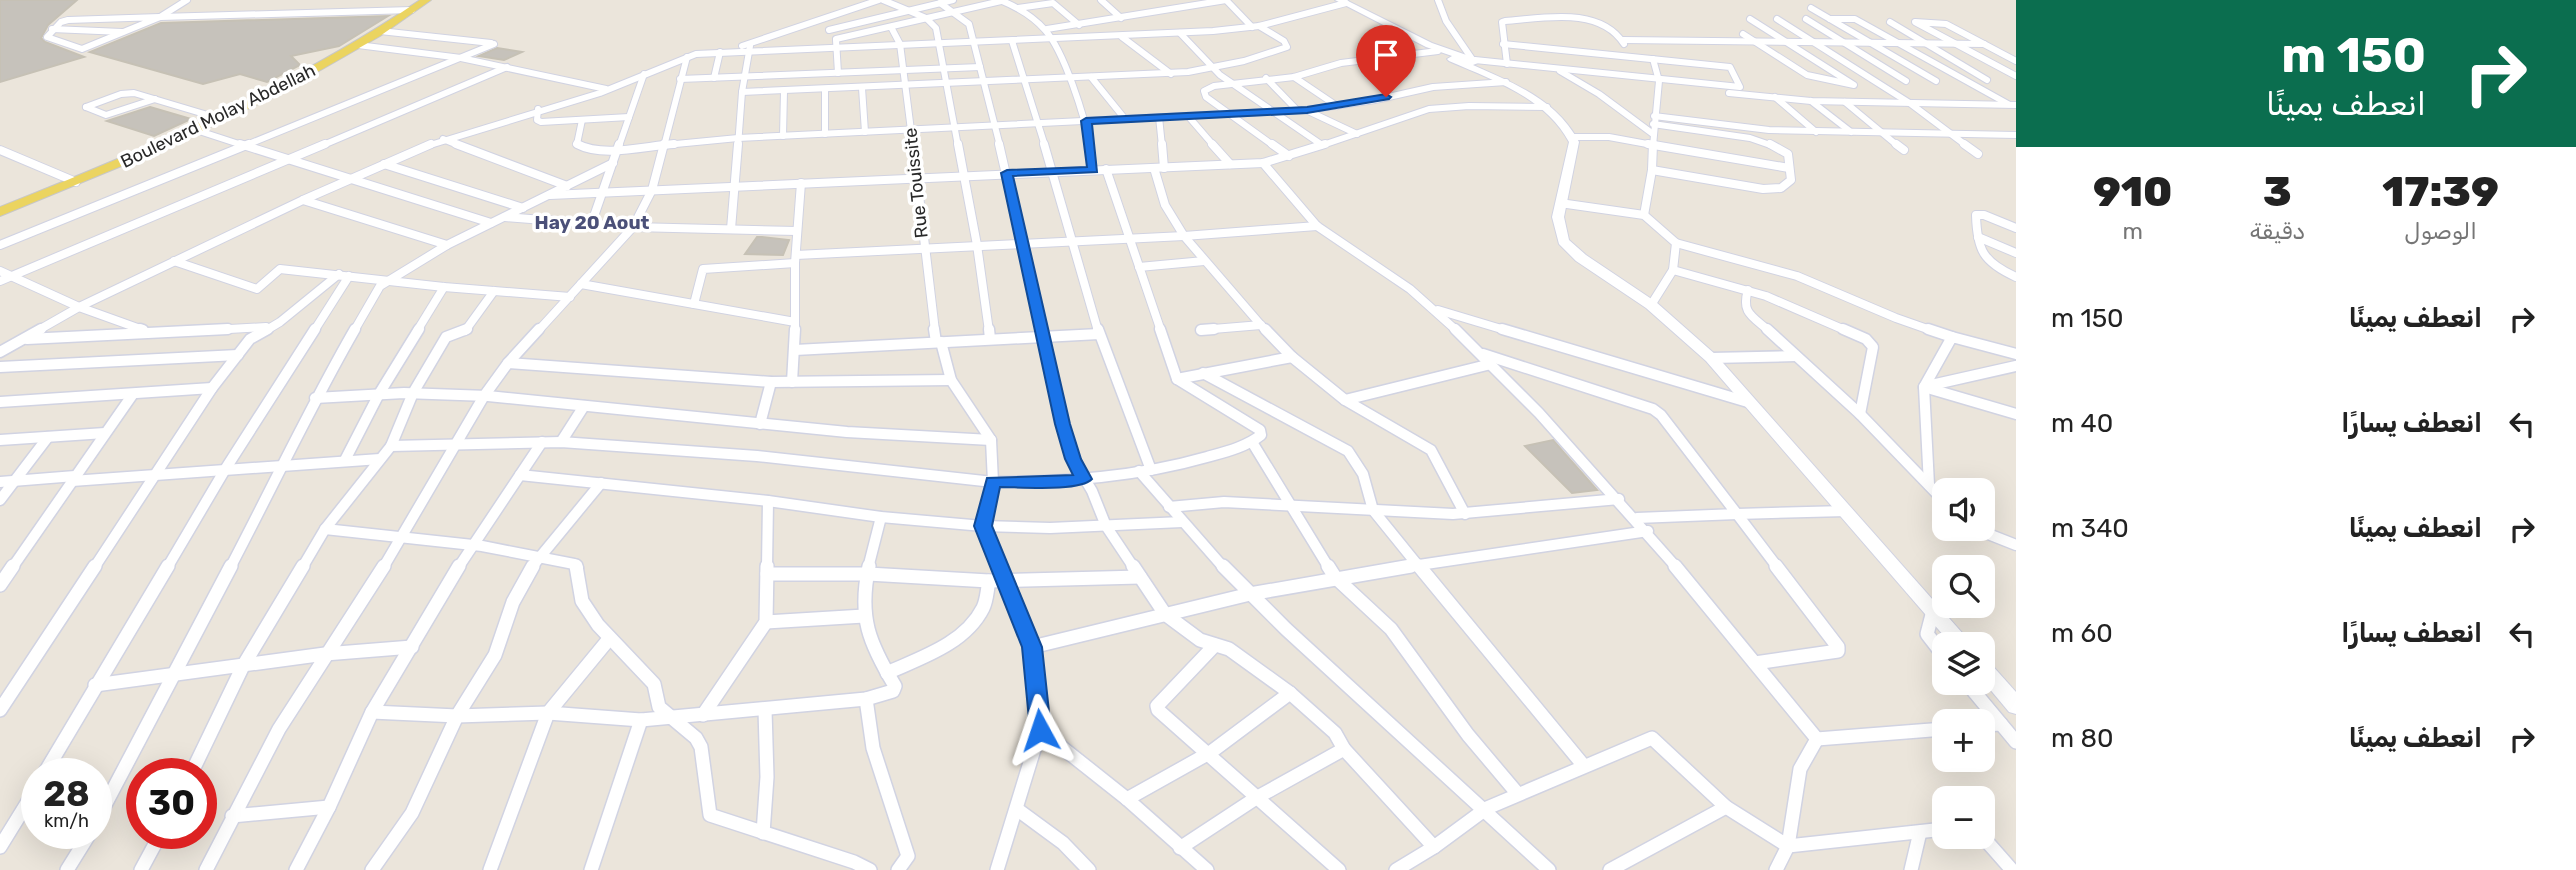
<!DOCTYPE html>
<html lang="ar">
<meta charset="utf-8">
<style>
:root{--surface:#fff;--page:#f2f2f2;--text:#222;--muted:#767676}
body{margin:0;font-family:Rubik,Vazirmatn,sans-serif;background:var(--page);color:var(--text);direction:rtl;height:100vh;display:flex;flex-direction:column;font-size:26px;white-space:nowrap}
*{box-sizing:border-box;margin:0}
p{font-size:23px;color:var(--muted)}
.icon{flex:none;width:38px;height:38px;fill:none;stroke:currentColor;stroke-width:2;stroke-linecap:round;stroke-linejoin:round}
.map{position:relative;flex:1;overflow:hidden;direction:ltr}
.drawer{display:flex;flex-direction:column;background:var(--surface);width:560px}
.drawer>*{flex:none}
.hud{background:#0b6e4f;color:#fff;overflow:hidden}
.tools{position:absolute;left:1932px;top:478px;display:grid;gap:14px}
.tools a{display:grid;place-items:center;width:63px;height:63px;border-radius:14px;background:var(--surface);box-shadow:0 7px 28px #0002;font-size:35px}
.speed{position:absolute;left:21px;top:758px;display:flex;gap:14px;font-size:35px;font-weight:700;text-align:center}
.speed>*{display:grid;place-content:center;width:91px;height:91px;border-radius:50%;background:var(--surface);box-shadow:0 7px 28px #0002;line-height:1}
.speed small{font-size:18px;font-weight:400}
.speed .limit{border:10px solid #d22;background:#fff;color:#111}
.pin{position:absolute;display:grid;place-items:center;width:60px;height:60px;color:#fff;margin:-72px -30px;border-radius:50% 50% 50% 0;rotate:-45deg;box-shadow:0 0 7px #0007}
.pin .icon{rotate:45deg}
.me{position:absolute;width:77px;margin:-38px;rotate:355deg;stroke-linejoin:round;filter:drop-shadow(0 0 5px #0008)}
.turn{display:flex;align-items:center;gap:24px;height:147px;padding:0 35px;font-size:32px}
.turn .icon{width:91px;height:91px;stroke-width:2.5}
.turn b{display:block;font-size:49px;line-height:60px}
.eta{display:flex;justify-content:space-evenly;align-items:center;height:119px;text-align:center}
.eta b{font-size:42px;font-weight:800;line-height:49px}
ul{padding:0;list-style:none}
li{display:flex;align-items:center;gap:21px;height:105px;padding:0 35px}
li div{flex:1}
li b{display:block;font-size:26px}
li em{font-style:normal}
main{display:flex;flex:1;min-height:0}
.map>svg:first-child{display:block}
.building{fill:#c6c2bb;stroke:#c6c1b5;stroke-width:2}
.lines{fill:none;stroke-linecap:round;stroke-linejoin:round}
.minor-far3-casing{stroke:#d1d3e2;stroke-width:8}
.minor-far2-casing{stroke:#d1d3e2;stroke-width:10}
.minor-far1-casing{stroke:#d1d3e2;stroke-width:13}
.minor-casing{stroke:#d1d3e2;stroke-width:16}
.secondary-casing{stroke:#d1d3e2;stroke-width:2}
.primary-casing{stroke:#c7c7c7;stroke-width:2}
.minor-far3{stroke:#fff;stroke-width:6}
.minor-far2{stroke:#fff;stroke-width:8}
.minor-far1{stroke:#fff;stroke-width:10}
.minor{stroke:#fff;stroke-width:13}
.secondary{fill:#fff;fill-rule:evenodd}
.primary{fill:#ebd460;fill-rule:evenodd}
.route{fill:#1a73e8;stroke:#114b97;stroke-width:2}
.labels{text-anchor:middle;stroke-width:7;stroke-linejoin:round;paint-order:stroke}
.far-street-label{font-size:18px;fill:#292929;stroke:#fff}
.far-neighbourhood-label{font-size:19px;font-weight:bold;fill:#4b5078;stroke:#fff}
</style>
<main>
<section class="drawer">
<div class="hud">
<div class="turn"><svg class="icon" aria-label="right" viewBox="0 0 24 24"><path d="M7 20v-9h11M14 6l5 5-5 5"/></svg><div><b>150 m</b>انعطف يمينًا</div></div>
</div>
<div class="eta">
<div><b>17:39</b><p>الوصول</p></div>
<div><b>3</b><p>دقيقة</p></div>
<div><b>910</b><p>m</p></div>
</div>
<ul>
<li><svg class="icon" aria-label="right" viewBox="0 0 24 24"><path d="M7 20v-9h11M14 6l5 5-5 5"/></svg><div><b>انعطف يمينًا</b></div><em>150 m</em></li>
<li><svg class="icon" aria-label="left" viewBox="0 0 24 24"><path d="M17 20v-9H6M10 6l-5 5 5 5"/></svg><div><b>انعطف يسارًا</b></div><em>40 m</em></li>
<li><svg class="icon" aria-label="right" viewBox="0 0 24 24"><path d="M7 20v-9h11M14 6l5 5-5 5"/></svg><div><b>انعطف يمينًا</b></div><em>340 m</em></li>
<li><svg class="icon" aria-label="left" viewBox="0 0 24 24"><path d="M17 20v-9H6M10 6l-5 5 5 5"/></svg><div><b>انعطف يسارًا</b></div><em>60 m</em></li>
<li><svg class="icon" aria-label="right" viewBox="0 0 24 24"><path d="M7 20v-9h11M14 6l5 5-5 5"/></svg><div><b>انعطف يمينًا</b></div><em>80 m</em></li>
</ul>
</section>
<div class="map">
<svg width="2016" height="870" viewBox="0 0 2016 870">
<rect width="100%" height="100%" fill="#ebe5db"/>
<g class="building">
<path d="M0,0H77L48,25L41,38L45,42L84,57L0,82Z"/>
<path d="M388,16L339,46L291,56L300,65L267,82L240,74L203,84L90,52L161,23Z"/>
<path d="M497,48L522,52L504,60L479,56Z"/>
<path d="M150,107L191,119L154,136L107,121Z"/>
<path d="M757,237H762L789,240L783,255L745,254Z"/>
<path d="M1553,440L1565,454L1597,490L1572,493L1525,446Z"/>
</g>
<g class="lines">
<defs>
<g id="minor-far3">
<path d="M883,0L926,18L936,28L958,146"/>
<path d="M1000,0C1017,7 1033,16 1045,30C1064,51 1085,117 1090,146"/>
<path d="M1101,0L1121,18"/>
<path d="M1226,0L1252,27"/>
<path d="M1438,0L1446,21L1472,59"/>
<path d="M940,3L969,24L1000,146"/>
<path d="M1018,8L1053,3L1079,25"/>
<path d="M1811,8L1936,81"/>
<path d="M160,17L82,49L47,37L61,22L68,20Z"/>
<path d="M160,17L187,0"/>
<path d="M160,17L412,10"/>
<path d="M1777,19L1911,104L1967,146"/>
<path d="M1806,19L1906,81"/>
<path d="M1830,19H1855L2008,104"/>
<path d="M1890,22L1987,80"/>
<path d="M891,27L900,44L913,146"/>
<path d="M52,29L122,32"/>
<path d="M1047,29L1226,0"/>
<path d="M829,30L953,0"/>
<path d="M380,31L491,43"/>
<path d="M1180,33L1220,75L1322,145"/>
<path d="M1743,34L1807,75L1854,85L1750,19"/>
<path d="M1122,37L1171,74"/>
<path d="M836,39L1001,1"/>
<path d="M836,40L838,73"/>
<path d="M1623,40L1984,44"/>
<path d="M1012,41L1045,146"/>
<path d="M358,45L461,58L606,89"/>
<path d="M742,46L879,0"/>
<path d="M1475,60L1740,87L1730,67L1503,44"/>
<path d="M2016,61L1946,24L1915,22L2016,76"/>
<path d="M1507,64L1502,22L1505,21C1544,18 1600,6 1624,44"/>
<path d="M1560,71L1599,94L1653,134"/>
<path d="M1091,77L1125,119"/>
<path d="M1294,77L1337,106"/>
<path d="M714,78L720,52"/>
<path d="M1266,78L1297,110"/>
<path d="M680,79L980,67"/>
<path d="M862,88L865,132"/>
<path d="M825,89V134"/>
<path d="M742,92L1188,72L1244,61L1287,47L1284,41L1259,26"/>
<path d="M1729,93L1811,101L2016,105"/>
<path d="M1775,97L1816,132"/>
<path d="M1811,101L1851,132"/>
<path d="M1845,102L1898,146"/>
<path d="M86,107L121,94L134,93L221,119"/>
<path d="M86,107L106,115L155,99"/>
<path d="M538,109L537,120L541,122L629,117"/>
<path d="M1306,110L1357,134"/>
<path d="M1188,116L1214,146"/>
<path d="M1654,116L1769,130L2016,135"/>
<path d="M1159,117L1162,146"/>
<path d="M1653,124L1750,138L1773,146"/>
<path d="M196,130L245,146"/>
<path d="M783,136L784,91"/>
<path d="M1572,137H1609L1658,146"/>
<path d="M443,139L460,146"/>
<path d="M244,146L494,44"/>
<path d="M321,146L507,67"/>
<path d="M427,146L600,93L696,54L1213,31L1259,26L1346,3"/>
<path d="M580,146L577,144L582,120"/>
<path d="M619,146L644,74"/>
<path d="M655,146L738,138L1306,110L1375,100L1433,87L1506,82"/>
<path d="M664,146L687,57"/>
<path d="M738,146L742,92L750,46"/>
<path d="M1274,146L1206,97L1204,91L1214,86L1294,77L1341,63L1438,51"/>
<path d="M1320,146L1429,109L1469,106L1547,107"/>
<path d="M1653,146L1659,81L1653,59"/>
</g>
<g id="minor-far2">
<path d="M240,144L491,223"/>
<path d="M456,144L567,186"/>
<path d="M577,144C603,158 645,146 674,144"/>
<path d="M664,144L652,190L633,227L797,231"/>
<path d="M913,144L935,331"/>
<path d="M958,144L977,245L989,331"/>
<path d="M999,144L1042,331"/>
<path d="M1044,144L1098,331"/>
<path d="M1089,144L1093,170"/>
<path d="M1162,144L1164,168"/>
<path d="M1212,144L1230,164"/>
<path d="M1272,144L1289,156"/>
<path d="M1648,144L1789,168"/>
<path d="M1896,144L1904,150"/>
<path d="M1964,144L1978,154"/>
<path d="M0,150L76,182"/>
<path d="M1263,163L1317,226L1410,289L1457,331"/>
<path d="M384,164L523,208"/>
<path d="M1154,168L1165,205L1184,236L1266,331"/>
<path d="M1106,169L1161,331"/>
<path d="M1652,170L1763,189L1781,188L1791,180L1788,154L1770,144"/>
<path d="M550,195L1263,163L1325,144"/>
<path d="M303,200L447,245"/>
<path d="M1560,203L1644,215L1676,243L1673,270"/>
<path d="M1644,215L1652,170L1653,144"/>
<path d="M505,217L633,227L538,331"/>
<path d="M592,222L619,144"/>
<path d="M2016,228L1984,215H1976C1977,250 1983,262 2016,277"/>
<path d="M731,229L738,144"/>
<path d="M1978,237L2016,253"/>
<path d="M1676,243L1797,276L1896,318L1933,331"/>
<path d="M0,245L249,144"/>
<path d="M796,255L1184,236L1317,226"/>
<path d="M174,261L257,289L280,269L444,287L570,297"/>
<path d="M1139,267L1204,261"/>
<path d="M0,271L79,307L143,330"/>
<path d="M0,281L325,144"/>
<path d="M581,284L795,322"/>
<path d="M1748,290C1741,313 1752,316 1769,331"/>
<path d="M694,304L703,269L795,263"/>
<path d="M1651,305L1673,270L1766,296L1847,331"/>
<path d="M1438,310L1508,331"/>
<path d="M1201,330L1261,325"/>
<path d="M37,331L79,307L303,200L431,144"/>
<path d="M193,331L266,327"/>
<path d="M265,331L280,322L339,274"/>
<path d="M314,331L349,276"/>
<path d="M354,331L380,286L447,245L613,163"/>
<path d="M417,331L444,287"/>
<path d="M465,331L494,291"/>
<path d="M795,331V263L801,183"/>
</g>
<g id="minor-far1">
<path d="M140,329L143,330"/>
<path d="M934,329L936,342"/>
<path d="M989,329L990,339"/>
<path d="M1042,329L1062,424L1073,459L1092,491L1106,526L1134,568"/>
<path d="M1098,329L1151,470"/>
<path d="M1265,329L1292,357L1345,400L1431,450L1465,514"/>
<path d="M1455,329L1539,413L1677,568"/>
<path d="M1502,329L1751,403"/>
<path d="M1767,329L1860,414L1944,501"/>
<path d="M1843,329L1866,339L1873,347L1860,414"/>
<path d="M1928,329L1952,337"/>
<path d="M1201,330L1214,329"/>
<path d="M27,339L228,329"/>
<path d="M941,342L951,380L991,440"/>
<path d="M795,350L1099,334"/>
<path d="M0,352L41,329"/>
<path d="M1483,354L1653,409L1661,415L1737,514L1637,518"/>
<path d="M1711,358L1796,356"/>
<path d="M508,363L771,382L951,380"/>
<path d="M0,367L238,355"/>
<path d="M1203,373L1348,451L1363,474L1373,510L1420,568"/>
<path d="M1177,379L1292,357"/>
<path d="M792,382L795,329"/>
<path d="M1927,386L2016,366"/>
<path d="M1924,387L2016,414"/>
<path d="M315,398L404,393L488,396L847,432L991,440L993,482L983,526L1000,568"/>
<path d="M1345,400L1491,364"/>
<path d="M0,402L212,388"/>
<path d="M760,424L771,382"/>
<path d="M0,440L105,433"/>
<path d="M561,442L584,406"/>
<path d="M1252,442L1329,568"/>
<path d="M391,446L561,442L757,456L993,482C1065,482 1137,477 1207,457C1225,452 1246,447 1261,435L1260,430L1177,379L1160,329"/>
<path d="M345,460L379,394L419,329"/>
<path d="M1139,471L1224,568"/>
<path d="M520,475L768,501L881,517L983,526L1050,528L1182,522"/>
<path d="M72,481L380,459"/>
<path d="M0,482L75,476"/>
<path d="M1929,485L1924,387L1952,337L2016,354"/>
<path d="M0,500L48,437"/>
<path d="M1169,507L1224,502L1453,514L1619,499"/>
<path d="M1737,514L1778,568"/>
<path d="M1737,514L1846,511"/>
<path d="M1973,528L2016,545"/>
<path d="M325,529L482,546L574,564L578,568"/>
<path d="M12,568L133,394"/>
<path d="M94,568L212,388L250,339L268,329"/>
<path d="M167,568L226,468L315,329"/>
<path d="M230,568C272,488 310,407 355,329"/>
<path d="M302,568L325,529L391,446L413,393L446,337L467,329"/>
<path d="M383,568L484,396L508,363L539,329"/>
<path d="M458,568L542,442"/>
<path d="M531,568L601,483"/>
<path d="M767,568L768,501"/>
<path d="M868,568L881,517"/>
<path d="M1399,568L1648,531"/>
</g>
<g id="minor">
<path d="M576,566L582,601L598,625L654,684L659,707L696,738L701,747L710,815L854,862L870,870"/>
<path d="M1133,566L1165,614L1200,640L1229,649L1290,693L1335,733L1344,749L1434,847"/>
<path d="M1223,566L1286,629L1549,870"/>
<path d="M1328,566L1335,577L1391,629L1468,735L1517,793"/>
<path d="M1419,566L1584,766"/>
<path d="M1675,566L1817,739L1800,769L1788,846L1776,870"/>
<path d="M767,574H868L989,581L1140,577"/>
<path d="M0,585L13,566"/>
<path d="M1933,611L1927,634L1944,656"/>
<path d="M766,622L864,616"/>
<path d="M1215,645L1157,706L1158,710L1339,870"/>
<path d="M1032,647L1250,594L1411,566"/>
<path d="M1755,663L1838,651V647L1776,566"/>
<path d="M887,673C920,658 965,644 983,608C987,600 987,590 989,581"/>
<path d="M1966,682L2016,742"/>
<path d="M95,685L325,654L412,647"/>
<path d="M866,699L873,748L908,856L898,870"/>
<path d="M0,710L95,566"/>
<path d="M372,712L457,716L548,713L641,720L866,699L893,691L895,686C869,643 858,617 869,566"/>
<path d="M703,715L766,622L767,566"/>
<path d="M1983,725L2001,724"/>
<path d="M1040,730L1127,799L1207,870"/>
<path d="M1817,739L1944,729"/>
<path d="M44,774L168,566"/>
<path d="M191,774L243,666L303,566"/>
<path d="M1127,799L1211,752L1290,693"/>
<path d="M1018,810L1063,843L1089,870"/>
<path d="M232,816L329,807"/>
<path d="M96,822L231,566"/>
<path d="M763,833L767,777L765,710"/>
<path d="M1982,836L2012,870"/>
<path d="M0,847L37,787"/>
<path d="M1180,848L1256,798L1344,749"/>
<path d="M67,870L90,833"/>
<path d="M141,870L161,833"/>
<path d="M206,870L279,729L384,566"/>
<path d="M296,870L329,807L372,712L459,566"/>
<path d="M372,870L412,813L457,716L495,655L513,602L533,566"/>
<path d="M490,870L548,713L609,639"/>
<path d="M591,870L641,720"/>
<path d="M997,870L1040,730L1032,647L999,566"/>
<path d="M1396,870L1434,847L1487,808L1652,738L1726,807L1788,846L1944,829"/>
<path d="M1610,870L1726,807"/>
<path d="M1911,870L1920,832"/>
</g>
<g id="secondary">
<path d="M1335,0H1346L1432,43L1478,59V63L1473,65C1514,83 1557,100 1579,142L1564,217L1569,240L1586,255L1656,302L1716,355L1972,644H1951L1706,361L1646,308L1576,261L1559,244L1552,217L1569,142C1545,97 1492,80 1449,61L1447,59L1452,56L1426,47Z"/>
<path d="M1983,661L1990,663L2016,692V714L2009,712L1983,681Z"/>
</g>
<path id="primary" d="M420,0H431L380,36L277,95L170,146L0,216V207C146,149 289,89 420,0Z"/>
</defs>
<use href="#minor-far3" class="minor-far3-casing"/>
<use href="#minor-far2" class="minor-far2-casing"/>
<use href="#minor-far1" class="minor-far1-casing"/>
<use href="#minor" class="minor-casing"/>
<use href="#secondary" class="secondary-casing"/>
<use href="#primary" class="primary-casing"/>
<use href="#minor-far3" class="minor-far3"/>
<use href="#minor-far2" class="minor-far2"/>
<use href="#minor-far1" class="minor-far1"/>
<use href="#minor" class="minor"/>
<use href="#secondary" class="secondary"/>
<use href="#primary" class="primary"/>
</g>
<path class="route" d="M1386,94L1391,97L1389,99L1307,113L1092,124L1097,172L1013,176L1070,424L1081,459L1092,479C1080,492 1020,487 1000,487L992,526L1042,647L1051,730L1048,736L1040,738L1033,736L1030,730L1022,647L974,526L987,478L1073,475L1065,459L1055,424L1001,173L1007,170L1087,167L1081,121L1086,118L1307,107Z"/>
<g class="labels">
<g class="far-street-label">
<text transform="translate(218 116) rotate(-26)" y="6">Boulevard Molay Abdellah</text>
<text transform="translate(916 183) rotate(-96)" y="6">Rue Touissite</text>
</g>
<g class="far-neighbourhood-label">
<text x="592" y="229">Hay 20 Aout</text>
</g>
</g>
</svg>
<div class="tools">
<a><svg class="icon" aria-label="sound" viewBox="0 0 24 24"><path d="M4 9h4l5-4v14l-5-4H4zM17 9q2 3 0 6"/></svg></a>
<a><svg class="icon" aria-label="search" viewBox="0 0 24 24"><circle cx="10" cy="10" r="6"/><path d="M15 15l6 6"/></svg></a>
<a><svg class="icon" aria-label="layers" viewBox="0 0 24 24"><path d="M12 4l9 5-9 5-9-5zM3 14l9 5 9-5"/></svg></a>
<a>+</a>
<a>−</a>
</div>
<div class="speed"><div>28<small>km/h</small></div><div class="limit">30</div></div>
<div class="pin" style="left:1386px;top:97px;background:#d93025"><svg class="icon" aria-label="arrive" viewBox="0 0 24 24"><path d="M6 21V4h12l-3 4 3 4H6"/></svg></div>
<svg class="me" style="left:1040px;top:730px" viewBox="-20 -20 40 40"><path d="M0-17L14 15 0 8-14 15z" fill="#1a73e8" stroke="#fff" stroke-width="4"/></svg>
</div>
</main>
